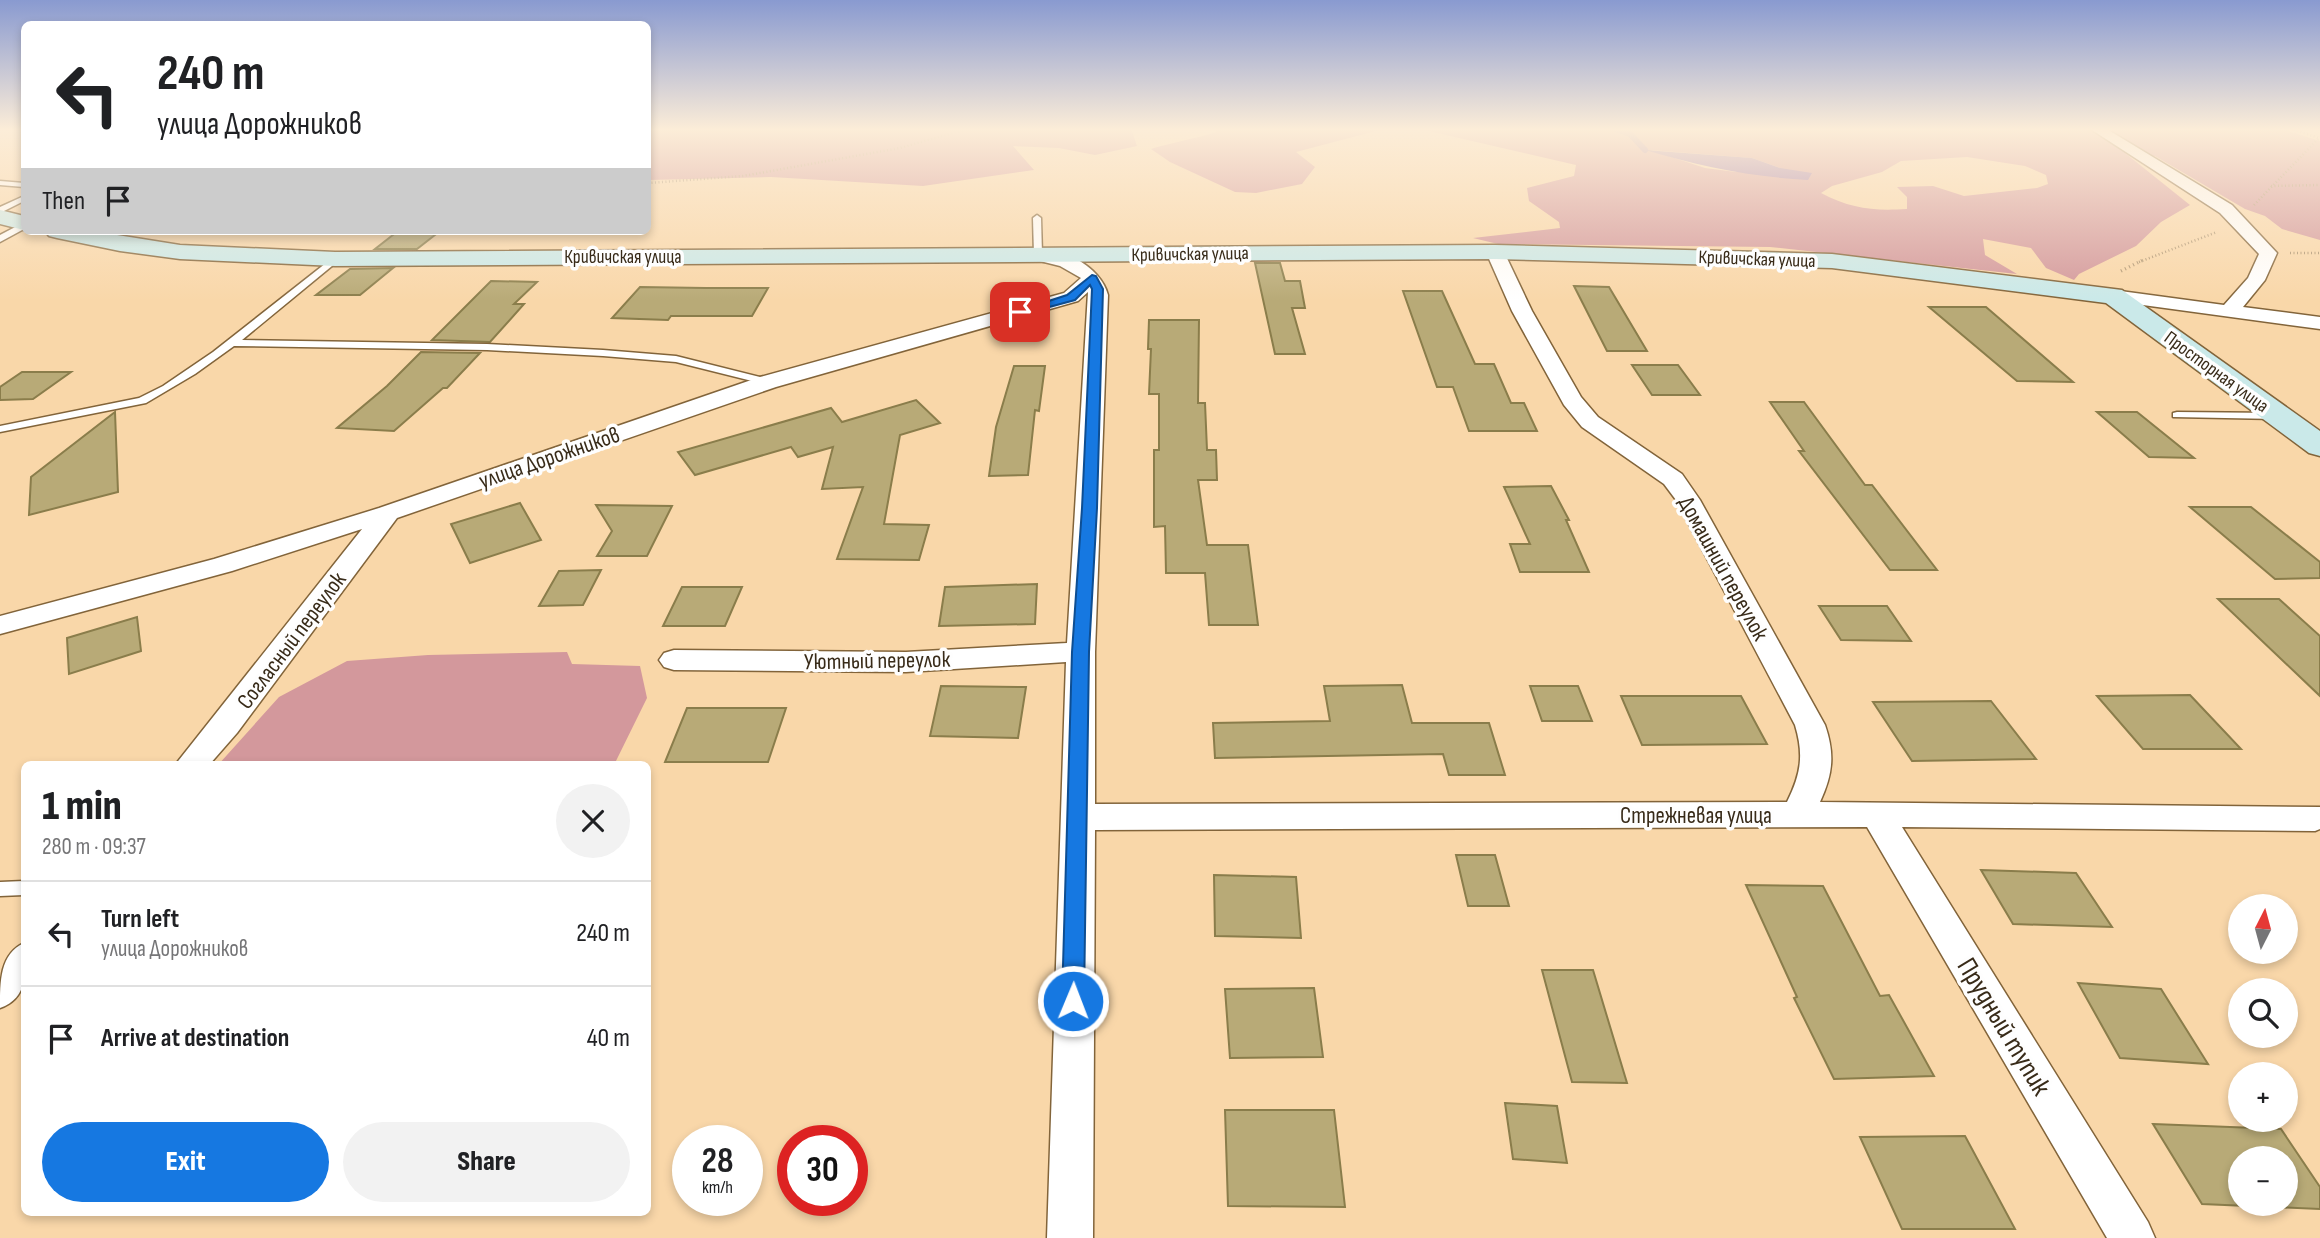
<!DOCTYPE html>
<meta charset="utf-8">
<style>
:root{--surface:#fff;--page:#f2f2f2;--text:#202124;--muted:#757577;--line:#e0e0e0;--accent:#1678e1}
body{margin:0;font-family:"Sofia Sans Condensed",sans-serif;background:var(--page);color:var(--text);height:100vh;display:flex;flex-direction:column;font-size:26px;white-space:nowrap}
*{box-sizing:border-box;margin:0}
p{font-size:23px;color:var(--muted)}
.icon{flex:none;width:38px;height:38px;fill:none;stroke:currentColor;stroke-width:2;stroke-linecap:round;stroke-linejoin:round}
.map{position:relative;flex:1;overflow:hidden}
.side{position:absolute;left:21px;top:761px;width:630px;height:455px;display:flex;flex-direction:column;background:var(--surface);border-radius:10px;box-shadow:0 4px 10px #0003}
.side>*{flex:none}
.guide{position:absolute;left:21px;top:21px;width:630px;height:214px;border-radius:10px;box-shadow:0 4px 10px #0003;background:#fff;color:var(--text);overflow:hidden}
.needle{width:46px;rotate:6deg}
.fabs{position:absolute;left:2228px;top:894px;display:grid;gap:14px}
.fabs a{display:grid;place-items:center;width:70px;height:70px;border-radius:50%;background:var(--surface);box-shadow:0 4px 10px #0003;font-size:35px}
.speed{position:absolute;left:672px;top:1125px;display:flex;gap:14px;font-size:35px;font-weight:700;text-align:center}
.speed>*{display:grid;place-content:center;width:91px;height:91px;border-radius:50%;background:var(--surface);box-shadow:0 4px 10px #0003;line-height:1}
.speed small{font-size:18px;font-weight:400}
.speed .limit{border:10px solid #d22;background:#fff;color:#111}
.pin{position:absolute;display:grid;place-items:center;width:60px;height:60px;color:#fff;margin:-30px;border-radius:14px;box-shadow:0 4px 10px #0006}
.me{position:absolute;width:77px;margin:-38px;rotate:1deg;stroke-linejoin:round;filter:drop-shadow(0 0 5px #0008)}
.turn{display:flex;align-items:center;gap:24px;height:147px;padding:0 21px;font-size:32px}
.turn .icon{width:91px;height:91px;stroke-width:2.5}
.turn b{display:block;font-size:49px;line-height:60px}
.then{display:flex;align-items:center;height:66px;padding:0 21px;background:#0003;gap:14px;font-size:26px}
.round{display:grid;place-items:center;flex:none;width:74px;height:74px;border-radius:37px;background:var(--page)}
.head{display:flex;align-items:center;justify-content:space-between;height:119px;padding:0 21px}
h1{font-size:42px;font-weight:800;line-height:52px}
.action{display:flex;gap:14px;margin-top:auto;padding:14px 21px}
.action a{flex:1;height:80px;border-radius:42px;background:var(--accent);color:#fff;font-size:28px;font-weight:800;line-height:80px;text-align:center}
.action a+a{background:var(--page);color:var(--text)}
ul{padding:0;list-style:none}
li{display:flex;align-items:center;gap:21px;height:105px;padding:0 21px;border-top:2px solid var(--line)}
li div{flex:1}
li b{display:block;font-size:26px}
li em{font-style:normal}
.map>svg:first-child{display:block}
.green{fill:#d3989c;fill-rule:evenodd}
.water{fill:#9a74ab}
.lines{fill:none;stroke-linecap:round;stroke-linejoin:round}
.stream{stroke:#9a74ab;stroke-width:6}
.building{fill:#b8aa77;stroke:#8a7d4b;stroke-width:2;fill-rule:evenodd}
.lane-casing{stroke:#82643a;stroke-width:3}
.street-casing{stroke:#82643a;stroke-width:3}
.secondary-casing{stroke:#82643a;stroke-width:3}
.path-far1{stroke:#ab926f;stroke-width:2.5;stroke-dasharray:1 2.5;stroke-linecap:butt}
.path{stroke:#ab926f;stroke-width:3.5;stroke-dasharray:1 3.5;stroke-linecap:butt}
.lane{fill:#fff;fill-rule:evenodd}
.street{fill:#fff;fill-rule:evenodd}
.secondary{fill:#cae9e9;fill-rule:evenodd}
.route{fill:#1678e1;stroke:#0e4e92;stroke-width:2}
.labels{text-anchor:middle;stroke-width:7;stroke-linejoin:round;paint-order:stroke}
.far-street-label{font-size:19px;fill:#382b19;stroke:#fefefe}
.street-label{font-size:23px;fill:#382b19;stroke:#fefefe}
.near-street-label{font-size:28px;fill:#382b19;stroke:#fefefe}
</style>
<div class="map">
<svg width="2320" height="1238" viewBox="0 0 2320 1238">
<rect width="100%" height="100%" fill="#f9d7a9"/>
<g class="green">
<path d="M648,128H1131L1137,146L1095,155L1059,148L1013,146L1034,170L923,186L771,177L648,180Z"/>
<path d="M1216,128H1387L1296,152L1315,167L1302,184L1256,193L1235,192L1170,162L1151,149C1173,142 1195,139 1216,132Z"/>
<path d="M1416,128H2278L2320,141V240L2282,229L2265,216L2245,209L2155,156L2125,153L2190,205L2161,222L2136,246L2079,274L2074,280L2046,268L2031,248L1983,239L1985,255L2017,274L1770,247L1498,244L1473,238L1560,228L1559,222L1529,201L1527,188L1574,176L1576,165ZM1650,150L1752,158L1780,168L1736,172L1705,168ZM1967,157L2025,166L2046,175L2048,184L2037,188L1964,196L1933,186L1897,187L1907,197V209C1873,211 1852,209 1821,193L1832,186L1882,172L1901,161Z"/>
<path d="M567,652L572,664L640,666L647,698L614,765H218L279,697L347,661L428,655Z"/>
</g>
<path class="water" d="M1645,150L1752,158L1780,168L1812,173L1808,180C1751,177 1699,166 1645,150Z"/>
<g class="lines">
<path class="stream" d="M1613,128L1630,134L1645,150"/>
</g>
<g class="building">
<path d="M398,231H440L417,249H375Z"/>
<path d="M1255,263H1280L1285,281H1300L1305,308H1292L1305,354H1275Z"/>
<path d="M393,268L360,295H316L350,269Z"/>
<path d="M491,281L537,282L514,304H524L490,342L432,340Z"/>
<path d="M1574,286L1609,287L1647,351H1607Z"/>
<path d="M640,287L706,288H768L752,316H671L668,320L612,318Z"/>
<path d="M1403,291H1442L1475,364H1494L1511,403H1524L1537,431H1469L1453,387H1437Z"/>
<path d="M1929,307H1986L2073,382L2017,381Z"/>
<path d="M1149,320H1199L1198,403H1205L1207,450H1216L1217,480H1198L1207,545H1248L1258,625H1209L1205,573H1166L1165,526L1154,527V450H1159V394H1149L1151,349H1148Z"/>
<path d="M421,352L480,353L447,388H443L394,431L337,428L387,386Z"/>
<path d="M1632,365H1678L1700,395H1652Z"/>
<path d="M1014,366H1045L1039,411L1035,410L1028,475L989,476L996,427Z"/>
<path d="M22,372H71L33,399L0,400V387Z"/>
<path d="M916,400L940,423L900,435L884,524L929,525L919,560L837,559L863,487L822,489L833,447L798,457L791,447L695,475L678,452L831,408L842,422Z"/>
<path d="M1770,402H1804L1865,485H1872L1937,570H1890L1799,451H1804Z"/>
<path d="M115,412L118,492L29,515L31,477Z"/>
<path d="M2097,412H2137L2194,458L2149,457Z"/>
<path d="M1551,486L1569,520H1566L1589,572H1520L1510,544H1530L1504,487Z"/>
<path d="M520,503L541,540L470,563L451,524Z"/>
<path d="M596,505L672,506L647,556H597L612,531Z"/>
<path d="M2190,507H2251L2320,562V578L2275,579Z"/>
<path d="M601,570L583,605L539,606L559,571Z"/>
<path d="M1037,584L1035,624L939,626L945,587Z"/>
<path d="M682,587H742L725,626H663Z"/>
<path d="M2218,599H2279L2320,636V696Z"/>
<path d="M1819,606H1887L1911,641L1841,640Z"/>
<path d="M137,617L141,651L69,674L67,638Z"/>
<path d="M1402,685L1412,723H1489L1505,775H1449L1443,754L1215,758L1213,723L1330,721L1324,686Z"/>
<path d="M941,686L1026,687L1018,738L930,736Z"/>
<path d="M1530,686H1578L1592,721H1542Z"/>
<path d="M2190,695L2241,749H2143L2097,696Z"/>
<path d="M1621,696H1741L1767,744L1642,745Z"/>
<path d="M1991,701L2036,759L1912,761L1873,702Z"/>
<path d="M687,708H786L768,762H665Z"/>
<path d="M1456,855H1495L1509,906H1468Z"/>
<path d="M1981,870L2076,873L2112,927L2013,924Z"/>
<path d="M1214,875L1296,877L1301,938L1215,936Z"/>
<path d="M1746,885L1823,886L1880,996L1889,995L1934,1076L1834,1079L1794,998L1797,997Z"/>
<path d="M1542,970H1593L1627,1083L1572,1082Z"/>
<path d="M2078,983L2161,989L2208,1064L2120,1058Z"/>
<path d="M1314,988L1323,1057L1230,1058L1225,989Z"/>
<path d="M1505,1103L1557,1106L1567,1163L1513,1159Z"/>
<path d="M1225,1110H1334L1345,1207L1228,1206Z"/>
<path d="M2153,1124L2281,1129L2320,1187V1209L2202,1204ZM2240,1158H2286V1204H2240Z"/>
<path d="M1965,1136L2015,1229H1902L1860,1137Z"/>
</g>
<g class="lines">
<defs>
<g id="lane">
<path d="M0,181L24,183V187L0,185Z"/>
<path d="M24,196V201L0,213V207Z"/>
<path d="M1037,215L1041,218L1042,255L1038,258L1034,255L1033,218Z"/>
<path d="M21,224H24V229L0,242V235Z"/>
<path d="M335,256L338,257V261L242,340L487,344L603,350L676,356L772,380L773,382L768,385L676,362L603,356L487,350L234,346L195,374L146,403L0,432V426L139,398L163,386L213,352Z"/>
<path d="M2177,412L2277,413L2283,416L2277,419L2173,417V413Z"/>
<path d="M24,881V895L0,896V882Z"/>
</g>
<g id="street">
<path d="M2089,128H2105L2232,205L2277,253L2265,280L2243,307L2320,317V329L2106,300L2103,296L2113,290L2224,305L2248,278L2259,254L2220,213Z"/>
<path d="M1495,247L1504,252L1532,311L1581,397L1598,417L1682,474L1700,500L1825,725C1835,754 1833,774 1820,802L2320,807V829L2315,831L1902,827L2148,1222L2155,1238H2107L1867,827L1095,830L1093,1238H1047L1066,662L906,672L674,670L664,667L659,660L664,653L674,650L906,652L1067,643L1088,292L1078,301L776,387L397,518L237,733L209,765H175L362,529L232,571L0,634V616L214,559L379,508L760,377L1064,293L1081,278L1060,266L1032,259L1029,255L1032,251C1060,244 1101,267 1108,295L1095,652V804L1787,802C1801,774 1804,755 1795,725L1676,500L1664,484L1582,427L1564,405L1512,311L1486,252Z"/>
<path d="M24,943C26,970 29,998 0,1008C0,981 0,954 24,943Z"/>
</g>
<g id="secondary">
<path d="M0,210L24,216V230L0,224Z"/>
<path d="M45,231H92L180,245L335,252L1495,245L1832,254L2122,290L2320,431V456L2309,453L2106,303L1832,268L1495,259L335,266L180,259L120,251L57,238L49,236Z"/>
</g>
</defs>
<use href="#lane" class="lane-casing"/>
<use href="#street" class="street-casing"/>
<use href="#secondary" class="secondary-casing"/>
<g class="path-far1">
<path d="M648,183L743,176L900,148L970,128"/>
<path d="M2271,186L2320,185"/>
<path d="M2254,205L2319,138L2289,128"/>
<path d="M2290,253H2320"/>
<path d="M2139,262L2217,232"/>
</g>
<path class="path" d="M2121,271L2143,260"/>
<use href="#lane" class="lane"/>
<use href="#street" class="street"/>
<use href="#secondary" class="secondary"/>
</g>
<linearGradient id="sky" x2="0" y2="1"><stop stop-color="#899ad0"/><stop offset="0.43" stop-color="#fcedd8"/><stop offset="1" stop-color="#fcedd8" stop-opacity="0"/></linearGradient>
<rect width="2320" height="301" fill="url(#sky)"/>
<path class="route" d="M1092,275L1096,276L1103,289L1097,508L1089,652L1084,1001L1081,1008L1073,1011L1066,1008L1062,1001L1072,652L1082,508L1092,289L1090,285L1075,300L1020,315L1015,312L1067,295Z"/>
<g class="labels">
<g class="far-street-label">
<text transform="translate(1190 253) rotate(-1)" y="7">Кривичская улица</text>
<text x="623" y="263">Кривичская улица</text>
<text transform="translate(1757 258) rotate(2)" y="7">Кривичская улица</text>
<text transform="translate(2217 371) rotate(36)" y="7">Просторная улица</text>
</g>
<g class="street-label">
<text transform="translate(549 457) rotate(-19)" y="8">улица Дорожников</text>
<text transform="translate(1724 568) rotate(61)" y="8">Домашний переулок</text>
<text transform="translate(291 640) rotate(-53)" y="8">Согласный переулок</text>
<text transform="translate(877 660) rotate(-1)" y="8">Уютный переулок</text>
<text x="1696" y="823">Стрежневая улица</text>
</g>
<g class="near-street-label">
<text transform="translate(2005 1026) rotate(59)" y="10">Прудный тупик</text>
</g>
</g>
</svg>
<div class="fabs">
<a><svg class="needle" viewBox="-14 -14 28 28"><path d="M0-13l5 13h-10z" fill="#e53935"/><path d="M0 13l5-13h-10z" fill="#757577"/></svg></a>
<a><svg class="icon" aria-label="search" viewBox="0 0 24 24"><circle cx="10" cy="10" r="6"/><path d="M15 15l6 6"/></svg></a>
<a>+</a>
<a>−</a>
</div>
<div class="speed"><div>28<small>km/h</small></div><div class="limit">30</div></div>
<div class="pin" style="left:1020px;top:312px;background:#d93025"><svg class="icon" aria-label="arrive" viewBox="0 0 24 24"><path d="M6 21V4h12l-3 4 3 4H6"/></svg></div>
<svg class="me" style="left:1073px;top:1001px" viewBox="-20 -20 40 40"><circle r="17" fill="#1678e1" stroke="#fff" stroke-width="3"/><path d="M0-11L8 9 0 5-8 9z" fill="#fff"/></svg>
<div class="guide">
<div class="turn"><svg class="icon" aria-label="left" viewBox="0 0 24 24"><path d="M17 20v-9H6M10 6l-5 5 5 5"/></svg><div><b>240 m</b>улица Дорожников</div></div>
<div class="then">Then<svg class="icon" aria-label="arrive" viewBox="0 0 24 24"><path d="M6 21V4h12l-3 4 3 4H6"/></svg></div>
</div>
<section class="side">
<div class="head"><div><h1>1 min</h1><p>280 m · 09:37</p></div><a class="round"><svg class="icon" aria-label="close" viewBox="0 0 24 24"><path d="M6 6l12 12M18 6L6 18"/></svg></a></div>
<ul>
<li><svg class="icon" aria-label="left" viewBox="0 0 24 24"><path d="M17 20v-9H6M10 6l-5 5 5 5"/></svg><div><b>Turn left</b><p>улица Дорожников</p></div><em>240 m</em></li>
<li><svg class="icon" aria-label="arrive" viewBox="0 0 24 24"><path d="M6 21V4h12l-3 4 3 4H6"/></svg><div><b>Arrive at destination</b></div><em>40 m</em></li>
</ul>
<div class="action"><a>Exit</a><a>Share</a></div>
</section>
</div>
